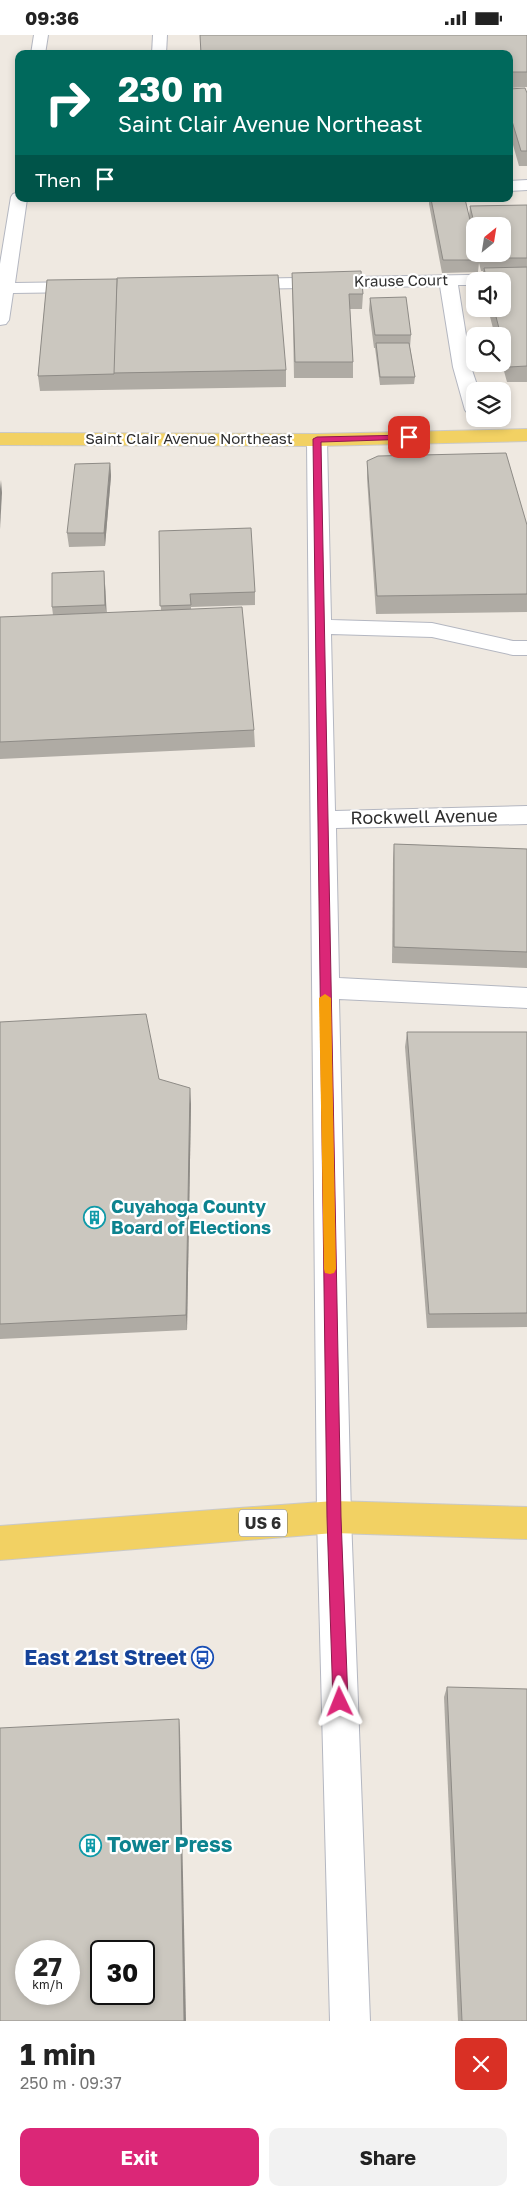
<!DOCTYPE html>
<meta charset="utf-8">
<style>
:root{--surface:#fff;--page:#f2f2f2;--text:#222;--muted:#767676;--accent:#db2777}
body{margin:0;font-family:"Golos Text",sans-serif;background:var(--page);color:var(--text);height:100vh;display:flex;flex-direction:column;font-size:19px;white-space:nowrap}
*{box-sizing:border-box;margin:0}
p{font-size:16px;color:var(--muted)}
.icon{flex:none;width:28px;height:28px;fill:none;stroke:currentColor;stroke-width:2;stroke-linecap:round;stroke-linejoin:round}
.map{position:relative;height:1986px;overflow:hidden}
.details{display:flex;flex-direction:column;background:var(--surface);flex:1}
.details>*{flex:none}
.banner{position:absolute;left:15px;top:15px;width:498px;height:152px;border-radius:10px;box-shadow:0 2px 8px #0003;background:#00695c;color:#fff;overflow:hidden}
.needle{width:32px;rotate:30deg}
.tools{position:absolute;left:466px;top:182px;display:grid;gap:10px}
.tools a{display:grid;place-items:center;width:45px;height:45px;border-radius:10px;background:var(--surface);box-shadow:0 2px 8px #0003;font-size:25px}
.speed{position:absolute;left:15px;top:1905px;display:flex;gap:10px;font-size:25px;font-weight:700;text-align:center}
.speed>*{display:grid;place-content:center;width:65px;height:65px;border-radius:50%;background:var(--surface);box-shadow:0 2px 8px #0003;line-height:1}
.speed small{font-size:12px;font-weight:400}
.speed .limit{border:2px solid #111;border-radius:8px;background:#fff;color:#111}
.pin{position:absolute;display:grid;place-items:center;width:42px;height:42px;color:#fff;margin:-21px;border-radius:10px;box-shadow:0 2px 8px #0006}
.me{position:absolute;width:55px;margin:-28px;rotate:358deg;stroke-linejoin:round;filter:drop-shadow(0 0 4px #0008)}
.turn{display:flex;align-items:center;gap:18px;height:105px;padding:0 20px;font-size:22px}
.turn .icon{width:65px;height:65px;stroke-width:2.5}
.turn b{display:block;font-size:35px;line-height:42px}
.then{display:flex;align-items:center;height:48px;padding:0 20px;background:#0003;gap:10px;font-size:19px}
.round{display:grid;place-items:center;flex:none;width:52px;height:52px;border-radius:10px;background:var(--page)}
.head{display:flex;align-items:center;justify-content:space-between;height:85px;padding:0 20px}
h1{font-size:30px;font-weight:700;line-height:38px}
.button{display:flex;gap:10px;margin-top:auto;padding:10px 20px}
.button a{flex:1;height:58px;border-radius:10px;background:var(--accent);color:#fff;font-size:20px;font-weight:700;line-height:58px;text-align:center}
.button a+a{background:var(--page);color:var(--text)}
.status{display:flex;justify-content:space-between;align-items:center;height:35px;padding:0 25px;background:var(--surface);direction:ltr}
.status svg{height:14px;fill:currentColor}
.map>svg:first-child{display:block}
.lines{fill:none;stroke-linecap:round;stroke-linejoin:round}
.minor-casing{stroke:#b4b7c1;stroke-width:2}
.major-casing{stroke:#c9c9c9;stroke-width:2}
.minor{fill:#fff;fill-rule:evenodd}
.major{fill:#f2d163;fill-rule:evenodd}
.wall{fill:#afaba4;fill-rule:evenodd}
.shaded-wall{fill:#8e8b86}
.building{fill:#cbc7bf;stroke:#8e8b86;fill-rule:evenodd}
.route{fill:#db2777;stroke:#8e194d}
.slow{fill:#f59e0b}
.labels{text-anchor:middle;stroke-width:4.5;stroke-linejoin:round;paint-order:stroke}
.far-street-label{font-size:15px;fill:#2e2e2e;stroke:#fff}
.shield{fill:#fff;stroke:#6d6d6d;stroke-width:1}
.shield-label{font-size:16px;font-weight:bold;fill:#2e2e2e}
.street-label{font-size:18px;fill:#2e2e2e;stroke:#fff}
.culture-label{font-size:18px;font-weight:bold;fill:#0d838f;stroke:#fff;text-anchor:start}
.near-transit-label{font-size:21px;font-weight:bold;fill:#164399;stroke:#fff;text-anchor:end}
.near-culture-label{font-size:21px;font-weight:bold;fill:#0d838f;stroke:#fff;text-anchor:start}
</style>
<div class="status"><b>09:36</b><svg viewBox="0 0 49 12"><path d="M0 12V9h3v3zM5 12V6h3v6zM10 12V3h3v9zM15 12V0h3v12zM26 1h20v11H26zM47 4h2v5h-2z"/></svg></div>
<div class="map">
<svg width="527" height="1986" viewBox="0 0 527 1986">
<rect width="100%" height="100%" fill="#efe9e1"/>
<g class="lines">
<defs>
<g id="minor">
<path d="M34,0H48L45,19H31Z"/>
<path d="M153,0H167L166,19H152Z"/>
<path d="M527,145V155L509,156V146Z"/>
<path d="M19,157V164H27L15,248L83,247L89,248L92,252L89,256L83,257L13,258L9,285L6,289L0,290V229L11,162L13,159Z"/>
<path d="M527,239V249L502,250V246H475V250H458L471,332L479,356H475V381L468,379L465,375L453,332L440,251L241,254L235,253L232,249L235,245L241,244Z"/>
<path d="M317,399L324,401L327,405L331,585L432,588L513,606H527V620H513L432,602L331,599L335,776L527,771V789L336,793L339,943L527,953V973L339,964L351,1482L370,1986H330L317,1482L307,405L310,401Z"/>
</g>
<g id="major">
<path d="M527,394V406L317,411L0,410V398L317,399Z"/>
<path d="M334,1466L527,1472V1504L334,1498L0,1525V1491Z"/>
</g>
</defs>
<use href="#minor" class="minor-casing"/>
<use href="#major" class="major-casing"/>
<use href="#minor" class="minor"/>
<use href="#major" class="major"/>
</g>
<g class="wall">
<path d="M527,0V52L509,53V19Z"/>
<path d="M509,54L527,58V131H519L509,96Z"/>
<path d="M429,164H431L469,181L470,171L527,170V347H507L502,329V301H495L488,274H502V246H482L483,236H481L479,228L478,237L442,238L429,169ZM475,191L502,219H475Z"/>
<path d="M292,238L363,259L362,274H350L353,327V343H294Z"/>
<path d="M47,245L286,335V352L40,356L38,341Z"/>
<path d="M370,263L411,300L410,312L415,342L414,349L380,350L375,313H374L369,275Z"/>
<path d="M367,426L527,490V577L376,579L367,443Z"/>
<path d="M110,428L111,441L105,511L69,512L67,498Z"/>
<path d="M159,496L255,557V570L191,572V574L254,695L255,712L0,724V582L53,580L52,572L105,549L106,578L161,576Z"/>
<path d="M394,809L527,814V933L392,928L393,824Z"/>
<path d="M0,987L159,1044L191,1069L187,1295L0,1304Z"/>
<path d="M407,997H527V1292L427,1293L405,1012Z"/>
<path d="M447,1652L527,1986H458L444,1662Z"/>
</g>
<g class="shaded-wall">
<path d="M110,428L111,441L105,511L104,498Z"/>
<path d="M1,445L2,458L0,494V454Z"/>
<path d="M104,536L105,549L107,583L105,570Z"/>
<path d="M190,1053L191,1069L187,1295L186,1280Z"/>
<path d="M179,1684L180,1695L186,1986H184Z"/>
</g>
<g class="building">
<path d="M200,0H527V37H509V19H201Z"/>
<path d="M525,53L527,58V116H521L509,76V54Z"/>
<path d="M431,164H465L475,206V219H478L479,225H443Z"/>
<path d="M527,170V223H482L481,219H502V191H475V192L470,171Z"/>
<path d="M527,232V331L509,332L502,307V301H501L494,274H502V246H487L484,233Z"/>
<path d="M361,236L363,259H349L353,327H295L292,238Z"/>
<path d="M278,240L286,335L113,338L117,243Z"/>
<path d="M117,244L114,339L38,341L47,245Z"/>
<path d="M406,262L411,300H375L370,263Z"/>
<path d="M376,308H409L415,342H380Z"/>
<path d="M506,418L527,490V559L377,561L367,426L378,421Z"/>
<path d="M110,428L104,498H67L75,429Z"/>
<path d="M251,493L255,557L190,559L191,570L160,571L159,496Z"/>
<path d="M104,536L105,570L52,572V538Z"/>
<path d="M242,572L254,695L0,707V582Z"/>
<path d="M394,809L527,814V917L394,912Z"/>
<path d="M146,979L159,1044L190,1053L186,1280L0,1289V987Z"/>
<path d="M407,997H527V1278L429,1279Z"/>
<path d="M447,1652L527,1654V1986H462Z"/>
<path d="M179,1684L184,1986H0V1693ZM26,1916H69V1959H26ZM101,1916H144V1959H101Z"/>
</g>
<path class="route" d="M409,400L412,401V404L321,407L341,1482L348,1667L346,1672L340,1674L335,1672L333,1667L327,1482L313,404L317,402Z"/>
<path class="slow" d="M325,959L331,963L336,1234L334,1238L330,1239L325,1238L324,1234L319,963Z"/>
<defs>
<symbol id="building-ring" viewBox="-11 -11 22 22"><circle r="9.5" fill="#fff" stroke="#0f9aa8" stroke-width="1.5"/><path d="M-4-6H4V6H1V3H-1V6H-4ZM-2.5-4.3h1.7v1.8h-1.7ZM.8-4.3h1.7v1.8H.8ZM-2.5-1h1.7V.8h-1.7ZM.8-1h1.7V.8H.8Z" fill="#0f9aa8"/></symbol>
<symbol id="bus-ring" viewBox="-11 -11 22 22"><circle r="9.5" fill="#fff" stroke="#1a4fb4" stroke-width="1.5"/><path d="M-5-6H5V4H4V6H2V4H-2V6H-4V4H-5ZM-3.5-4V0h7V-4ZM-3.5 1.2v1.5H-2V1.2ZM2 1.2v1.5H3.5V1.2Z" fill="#1a4fb4"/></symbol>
</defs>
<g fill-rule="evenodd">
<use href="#building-ring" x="82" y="1170" width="25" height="25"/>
<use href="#bus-ring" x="190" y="1610" width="25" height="25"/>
<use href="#building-ring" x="78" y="1798" width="25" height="25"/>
</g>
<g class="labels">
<g class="far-street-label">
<text transform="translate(401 246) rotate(-1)" y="5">Krause Court</text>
<text x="189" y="409">Saint Clair Avenue Northeast</text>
</g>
<rect class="shield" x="239" y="1474.5" width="48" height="27" rx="4"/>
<g class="shield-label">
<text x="263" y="1494">US 6</text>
</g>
<g class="street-label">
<text transform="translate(424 782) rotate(-1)" y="6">Rockwell Avenue</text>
</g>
<g class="culture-label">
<text x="111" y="1178">Cuyahoga County<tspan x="111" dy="21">Board of Elections</tspan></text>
</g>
<g class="near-transit-label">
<text x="187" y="1630">East 21st Street</text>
</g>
<g class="near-culture-label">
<text x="107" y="1817">Tower Press</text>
</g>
</g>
</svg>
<div class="tools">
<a><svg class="needle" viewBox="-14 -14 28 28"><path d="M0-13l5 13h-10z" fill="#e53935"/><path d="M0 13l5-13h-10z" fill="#767676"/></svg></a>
<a><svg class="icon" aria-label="sound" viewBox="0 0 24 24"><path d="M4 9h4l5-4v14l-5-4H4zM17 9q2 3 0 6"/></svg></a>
<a><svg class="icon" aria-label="search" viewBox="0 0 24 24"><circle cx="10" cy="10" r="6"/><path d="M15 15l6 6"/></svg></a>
<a><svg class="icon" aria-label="layers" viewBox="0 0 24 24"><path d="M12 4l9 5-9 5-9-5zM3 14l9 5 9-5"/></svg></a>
</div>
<div class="speed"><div>27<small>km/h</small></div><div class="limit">30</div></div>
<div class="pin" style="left:409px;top:402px;background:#d93025"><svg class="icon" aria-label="arrive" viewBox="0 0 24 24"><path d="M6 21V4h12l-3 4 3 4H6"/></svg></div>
<svg class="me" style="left:340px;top:1667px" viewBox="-20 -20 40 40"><path d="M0-17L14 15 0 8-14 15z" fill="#db2777" stroke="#fff" stroke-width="4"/></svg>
<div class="banner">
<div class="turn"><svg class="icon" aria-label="right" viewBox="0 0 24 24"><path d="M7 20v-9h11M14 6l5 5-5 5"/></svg><div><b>230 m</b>Saint Clair Avenue Northeast</div></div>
<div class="then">Then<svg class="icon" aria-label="arrive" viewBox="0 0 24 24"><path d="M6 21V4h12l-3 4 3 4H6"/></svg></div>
</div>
</div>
<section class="details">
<div class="head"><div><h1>1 min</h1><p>250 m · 09:37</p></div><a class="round" style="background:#d93025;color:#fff"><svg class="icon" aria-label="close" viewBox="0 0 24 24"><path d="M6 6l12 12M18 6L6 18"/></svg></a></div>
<div class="button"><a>Exit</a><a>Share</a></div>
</section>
